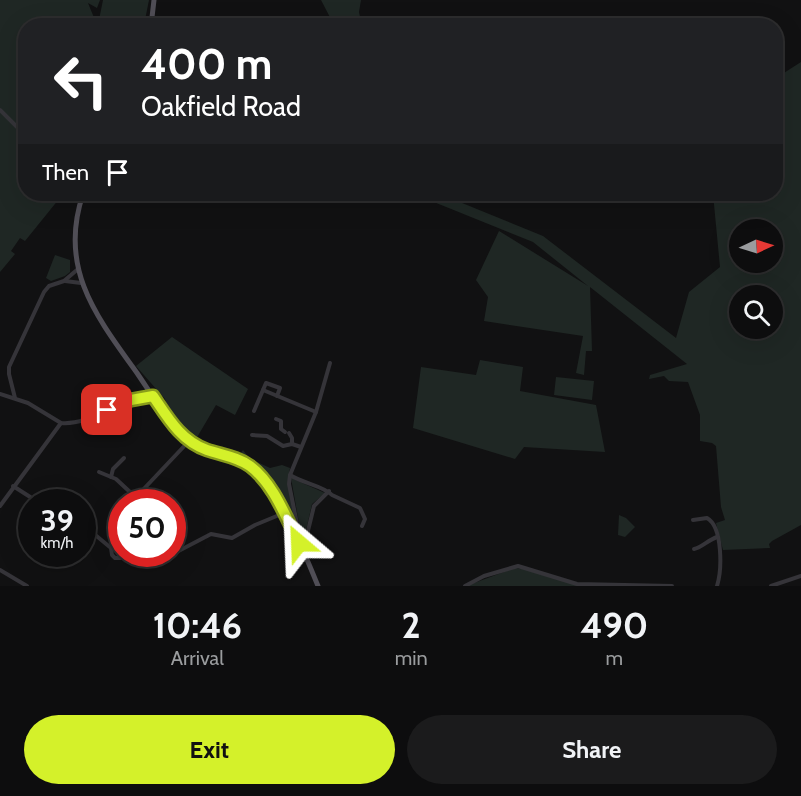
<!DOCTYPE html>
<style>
:root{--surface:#0d0d0e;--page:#1b1b1c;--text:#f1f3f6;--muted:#9a9c9e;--line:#2d2d2e;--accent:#d4f12a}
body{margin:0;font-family:Cabin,sans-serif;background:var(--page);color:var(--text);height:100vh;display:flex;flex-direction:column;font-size:22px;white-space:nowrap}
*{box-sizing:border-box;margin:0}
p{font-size:20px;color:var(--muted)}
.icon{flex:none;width:33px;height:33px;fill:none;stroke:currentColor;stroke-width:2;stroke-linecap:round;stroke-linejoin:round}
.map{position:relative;height:586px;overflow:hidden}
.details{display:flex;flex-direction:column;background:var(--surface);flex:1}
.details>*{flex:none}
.banner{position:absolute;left:18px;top:18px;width:765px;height:183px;border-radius:24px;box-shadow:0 6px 24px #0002,0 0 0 2px var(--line);background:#202124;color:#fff;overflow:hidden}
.needle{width:39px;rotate:86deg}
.buttons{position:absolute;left:729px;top:219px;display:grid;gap:12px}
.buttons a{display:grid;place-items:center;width:54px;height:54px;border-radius:50%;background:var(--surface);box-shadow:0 6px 24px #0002,0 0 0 2px var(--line);font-size:30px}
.speed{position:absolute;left:18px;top:489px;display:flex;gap:12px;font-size:30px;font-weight:700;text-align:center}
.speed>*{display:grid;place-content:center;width:78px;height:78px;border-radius:50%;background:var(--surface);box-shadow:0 6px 24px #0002,0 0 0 2px var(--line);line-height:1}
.speed small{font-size:15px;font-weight:400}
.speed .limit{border:9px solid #d22;background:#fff;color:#111}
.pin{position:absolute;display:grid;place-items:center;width:51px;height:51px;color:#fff;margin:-26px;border-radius:12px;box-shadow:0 3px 9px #0006}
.me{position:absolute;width:66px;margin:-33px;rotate:334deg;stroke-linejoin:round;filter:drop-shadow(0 0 4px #0008)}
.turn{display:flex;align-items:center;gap:21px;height:126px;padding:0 24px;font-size:27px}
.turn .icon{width:78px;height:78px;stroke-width:2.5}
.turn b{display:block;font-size:42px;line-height:51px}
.then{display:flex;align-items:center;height:57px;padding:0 24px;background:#0003;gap:12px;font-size:22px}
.eta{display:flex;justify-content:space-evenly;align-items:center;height:102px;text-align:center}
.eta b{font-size:36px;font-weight:700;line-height:42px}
.button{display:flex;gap:12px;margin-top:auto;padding:12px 24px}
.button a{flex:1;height:69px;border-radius:36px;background:var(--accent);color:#111;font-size:24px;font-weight:700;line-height:69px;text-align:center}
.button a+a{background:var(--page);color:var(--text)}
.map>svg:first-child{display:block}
.green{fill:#1f2724;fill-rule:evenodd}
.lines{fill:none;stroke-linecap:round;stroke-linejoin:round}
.minor{stroke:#353439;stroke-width:4}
.major{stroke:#504e56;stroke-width:5}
.route-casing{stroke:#8a9d1b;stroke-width:15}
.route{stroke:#d4f12a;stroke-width:10}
</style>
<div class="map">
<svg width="801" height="586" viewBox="0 0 801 586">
<rect width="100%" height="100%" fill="#111112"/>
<g class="green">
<path d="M0,0H100L97,8L88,3L97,25L26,26V194H63L25,241L20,238L11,251L15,254L0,272Z"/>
<path d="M103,0H149L144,25H98Z"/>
<path d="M321,0H361L359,12L361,22L359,25H334Z"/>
<path d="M801,62V525L772,541L769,544L770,548L723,550L716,523L725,520L721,507L716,446L712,443L700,441V415L688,382L669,381L664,376L649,379L650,375L687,364L590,287L592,351H586L584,375L576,373L583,336L484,321L488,297L476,280L499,231L588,286L533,242L414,194H440L543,236L676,338L689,292L720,267L713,194H776V78ZM740,230H772V262H740ZM740,296H772V328H740Z"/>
<path d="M55,255L70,260V272L65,276L51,281L46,278Z"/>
<path d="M172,337L248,389L235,415L216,405L196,439L183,430L174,421L168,412L165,399L136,366Z"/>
<path d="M480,360L523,367L520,391L596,405L605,452L524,447L515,459L413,428L421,367L476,375Z"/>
<path d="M556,377L594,381L592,400L554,395Z"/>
<path d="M243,450L249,458L270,468L282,465L290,468L288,478L296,526H295C280,501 268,471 241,458L240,454Z"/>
<path d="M291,478L325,493L312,504L304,539L302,540Z"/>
<path d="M619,515L626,518L635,527L625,537L618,535Z"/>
<path d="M515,568L524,569L581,586H466Z"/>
</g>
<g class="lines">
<g class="minor">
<path d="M0,110L26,136"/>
<path d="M65,281L81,283"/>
<path d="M263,390L316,412"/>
<path d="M0,394L28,403L61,423C85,425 106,409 129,401C137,398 145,400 152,396"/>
<path d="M15,398L9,374V367L44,292L49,286L64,281L78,269"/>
<path d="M254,411L266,383L280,388L277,396"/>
<path d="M276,419L281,421V429L285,432"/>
<path d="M289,433L292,438V444L301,447"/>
<path d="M252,435L267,436L283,446L292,444"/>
<path d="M99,472L116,479L130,492L139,494L189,441"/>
<path d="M290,475C302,483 324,486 332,495L360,508L365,519L362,526"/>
<path d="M111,477L113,469L124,458"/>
<path d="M13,486L38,502"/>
<path d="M0,506L61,423"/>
<path d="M693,520L707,518C723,527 722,570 717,586"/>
<path d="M82,524L111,548L122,551"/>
<path d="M294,532L297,529V524L289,484L290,475L316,412L330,363"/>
<path d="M299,543L306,539L314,506L329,491"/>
<path d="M111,548L112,555L115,558H120L123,554"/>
<path d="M694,549C701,548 708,540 717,537"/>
<path d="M169,556L211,534L232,538L255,525L284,513"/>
<path d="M0,570L27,586"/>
<path d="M465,586L484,576L518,566L577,584L672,586"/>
<path d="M771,586L801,576"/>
</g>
<g class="major">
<path d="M151,26L154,0"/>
<path d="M83,194C58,268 96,316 137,373C152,395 165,417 183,436C202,451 226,451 246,463C276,481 305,554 318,586"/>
</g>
</g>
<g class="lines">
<defs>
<path id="route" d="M107,410L131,400L153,396C168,418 181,441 207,450C222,455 238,457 250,466C274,484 286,518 299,543"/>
</defs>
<use href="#route" class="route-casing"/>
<use href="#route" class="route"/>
</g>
</svg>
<div class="buttons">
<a><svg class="needle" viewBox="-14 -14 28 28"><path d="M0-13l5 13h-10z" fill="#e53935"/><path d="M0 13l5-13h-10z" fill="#9a9c9e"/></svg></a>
<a><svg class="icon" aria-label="search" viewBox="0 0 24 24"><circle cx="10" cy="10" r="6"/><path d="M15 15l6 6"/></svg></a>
</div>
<div class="speed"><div>39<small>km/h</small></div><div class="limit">50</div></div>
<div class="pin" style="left:107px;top:410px;background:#d93025"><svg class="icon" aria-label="arrive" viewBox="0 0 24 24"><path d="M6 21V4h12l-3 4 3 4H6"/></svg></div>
<svg class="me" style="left:299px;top:543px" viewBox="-20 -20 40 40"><path d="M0-17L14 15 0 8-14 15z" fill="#d4f12a" stroke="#fff" stroke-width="4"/></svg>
<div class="banner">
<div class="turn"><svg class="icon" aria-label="left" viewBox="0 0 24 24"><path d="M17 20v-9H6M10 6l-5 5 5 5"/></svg><div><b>400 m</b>Oakfield Road</div></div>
<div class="then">Then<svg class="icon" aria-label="arrive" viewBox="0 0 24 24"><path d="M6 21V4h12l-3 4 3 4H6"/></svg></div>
</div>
</div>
<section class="details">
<div class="eta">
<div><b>10:46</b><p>Arrival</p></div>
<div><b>2</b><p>min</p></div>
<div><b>490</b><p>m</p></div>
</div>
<div class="button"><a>Exit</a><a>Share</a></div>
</section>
